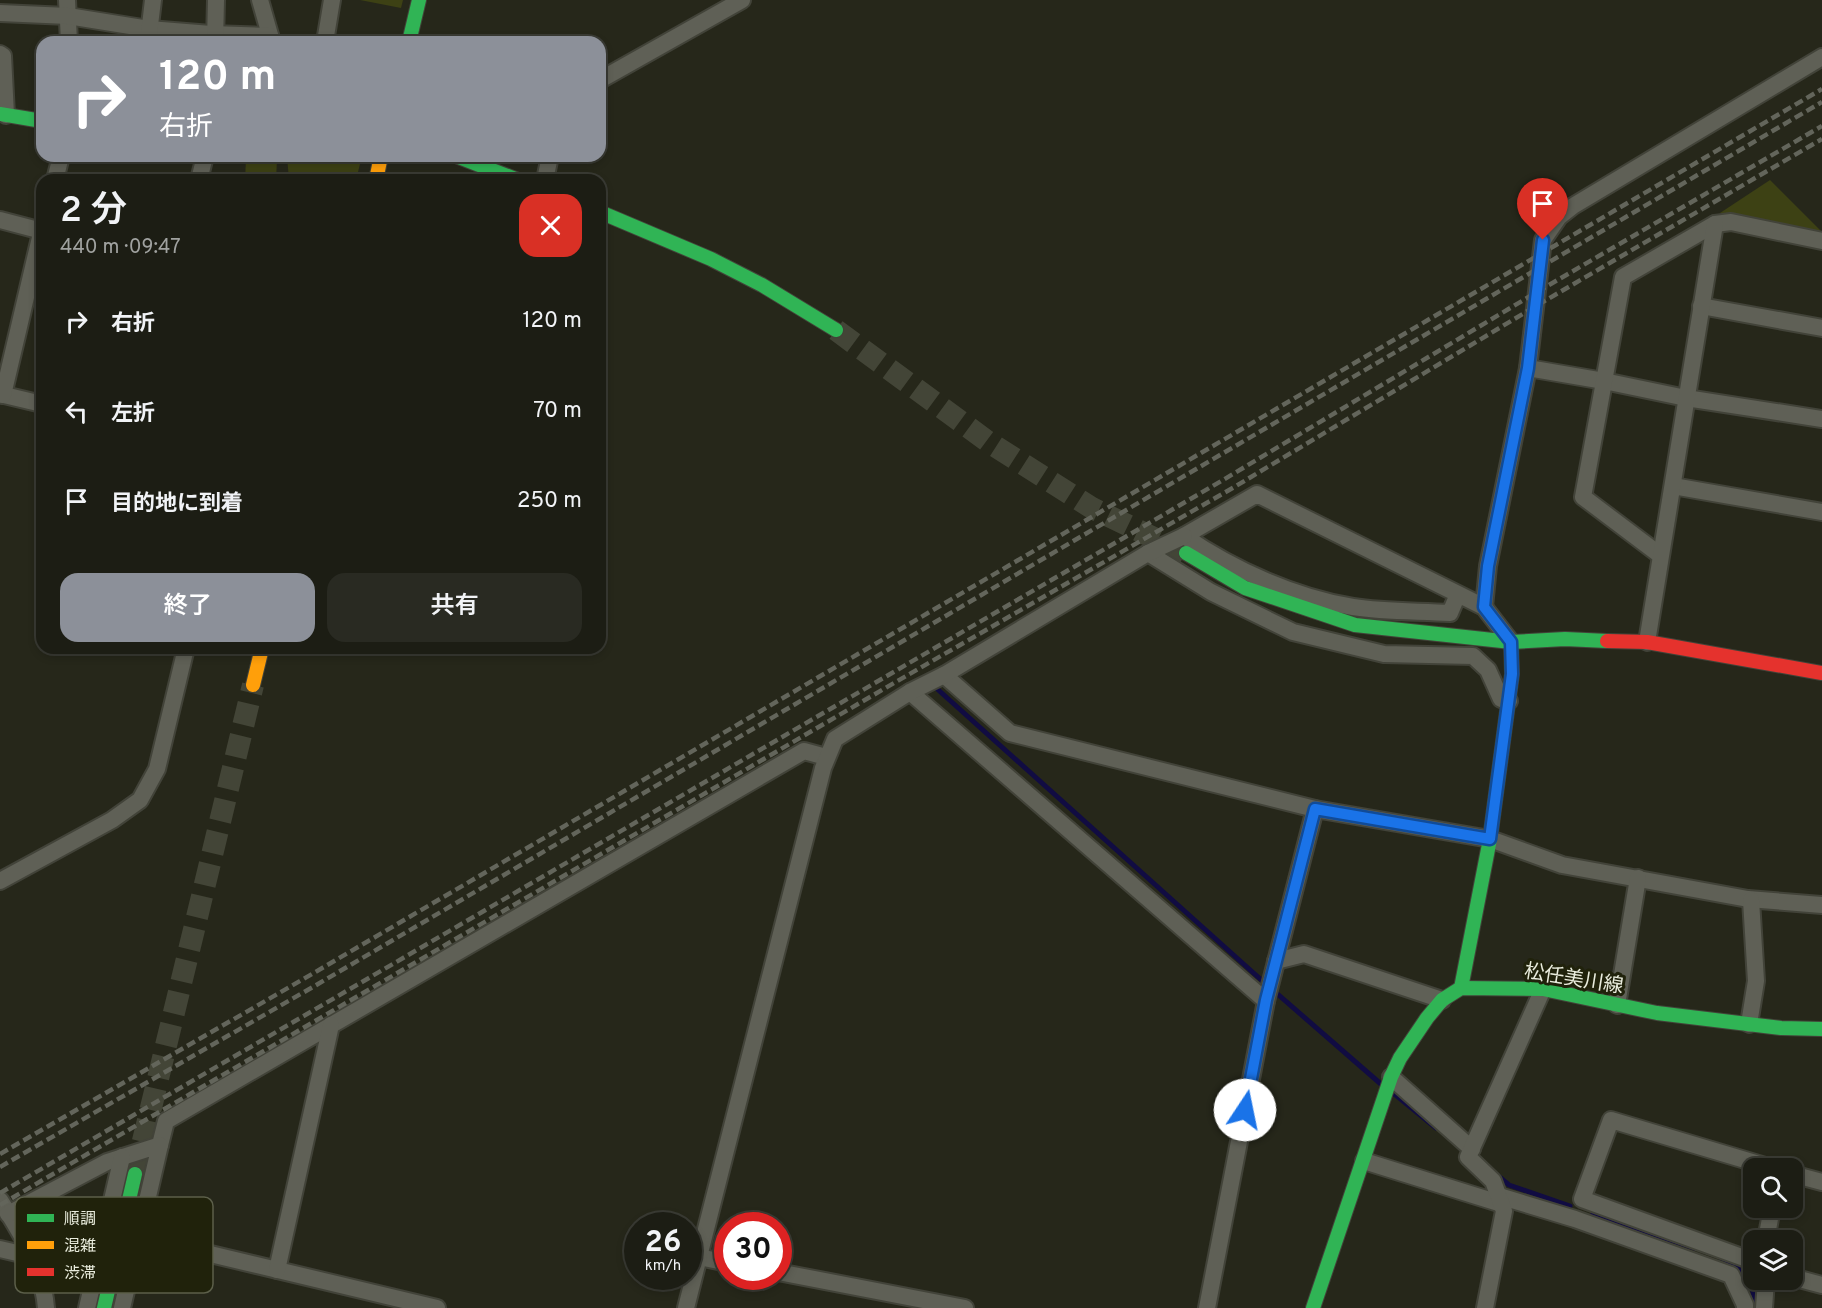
<!DOCTYPE html>
<html lang="ja">
<meta charset="utf-8">
<style>
:root{--surface:#1c1d14;--page:#292a22;--text:#f1f3f6;--muted:#a0a2a0;--line:#3a3b34;--accent:#8c9099}
body{margin:0;font-family:Overpass,"Noto Sans JP",sans-serif;background:var(--page);color:var(--text);height:100vh;display:flex;flex-direction:column;font-size:22px;white-space:nowrap}
*{box-sizing:border-box;margin:0}
p{font-size:20px;color:var(--muted)}
.icon{flex:none;width:33px;height:33px;fill:none;stroke:currentColor;stroke-width:2;stroke-linecap:round;stroke-linejoin:round}
.map{position:relative;flex:1;overflow:hidden}
.side{position:absolute;left:36px;top:174px;width:570px;height:480px;display:flex;flex-direction:column;background:var(--surface);border-radius:18px;box-shadow:0 3px 9px #0003,0 0 0 2px var(--line)}
.side>*{flex:none}
.banner{position:absolute;left:36px;top:36px;width:570px;height:126px;border-radius:18px;box-shadow:0 3px 9px #0003,0 0 0 2px var(--line);background:#8c9099;color:#fff;overflow:hidden}
.fabs{position:absolute;left:1743px;top:1158px;display:grid;gap:12px}
.fabs a{display:grid;place-items:center;width:60px;height:60px;border-radius:12px;background:var(--surface);box-shadow:0 3px 9px #0003,0 0 0 2px var(--line);font-size:30px}
.speed{position:absolute;left:624px;top:1212px;display:flex;gap:12px;font-size:30px;font-weight:700;text-align:center}
.speed>*{display:grid;place-content:center;width:78px;height:78px;border-radius:50%;background:var(--surface);box-shadow:0 3px 9px #0003,0 0 0 2px var(--line);line-height:1}
.speed small{font-size:15px;font-weight:400}
.speed .limit{border:9px solid #d22;background:#fff;color:#111}
.pin{position:absolute;display:grid;place-items:center;width:51px;height:51px;color:#fff;margin:-62px -26px;border-radius:50% 50% 50% 0;rotate:-45deg;box-shadow:0 0 6px #0007}
.pin .icon{rotate:45deg}
.me{position:absolute;width:66px;margin:-33px;rotate:11deg;stroke-linejoin:round;filter:drop-shadow(0 0 4px #0008)}
.turn{display:flex;align-items:center;gap:21px;height:126px;padding:0 24px;font-size:27px}
.turn .icon{width:78px;height:78px;stroke-width:2.5}
.turn b{display:block;font-size:42px;line-height:51px}
.round{display:grid;place-items:center;flex:none;width:63px;height:63px;border-radius:18px;background:var(--page)}
.summary{display:flex;align-items:center;justify-content:space-between;height:102px;padding:0 24px}
h1{font-size:36px;font-weight:600;line-height:45px}
.action{display:flex;gap:12px;margin-top:auto;padding:12px 24px}
.action a{flex:1;height:69px;border-radius:18px;background:var(--accent);color:#fff;font-size:24px;font-weight:600;line-height:69px;text-align:center}
.action a+a{background:var(--page);color:var(--text)}
ul{padding:0;list-style:none}
li{display:flex;align-items:center;gap:18px;height:90px;padding:0 24px}
li div{flex:1}
li b{display:block;font-size:22px}
li em{font-style:normal}
.map>svg:first-child{display:block}
.green{fill:#3d4114}
.lines{fill:none;stroke-linecap:round;stroke-linejoin:round}
.stream{stroke:#110c42;stroke-width:5}
.secondary-tunnel{stroke:#434537;stroke-width:22;stroke-dasharray:22 11;stroke-linecap:butt}
.street-casing{stroke:#424339;stroke-width:20}
.fast-casing{stroke:#424339;stroke-width:16}
.slow-casing{stroke:#424339;stroke-width:16}
.jam-casing{stroke:#424339;stroke-width:16}
.street{stroke:#5f6056;stroke-width:16}
.fast{stroke:#30b455;stroke-width:14}
.slow{stroke:#ff9f0a;stroke-width:14}
.jam{stroke:#e5322d;stroke-width:14}
.rail{stroke:#63655b;stroke-width:4.5;stroke-dasharray:9 4.5;stroke-linecap:butt}
.route-casing{stroke:#114b97;stroke-width:15}
.route{stroke:#1a73e8;stroke-width:10}
.labels{text-anchor:middle;stroke-width:6;stroke-linejoin:round;paint-order:stroke}
.street-label{font-size:20px;fill:#e9ecdd;stroke:#20220b}
.key{fill:#20220b;stroke:#5c5f4a;stroke-width:1.5}
.key-label{font-size:16px;fill:#e9ecdd}
</style>
<div class="map">
<svg width="1822" height="1308" viewBox="0 0 1822 1308">
<rect width="100%" height="100%" fill="#26271a"/>
<g class="green">
<path d="M360,0H403L401,8Z"/>
<path d="M287,156H362L356,180H289Z"/>
<path d="M246,159L277,160L276,180H245Z"/>
<path d="M1770,180L1822,232L1720,213Z"/>
</g>
<g class="lines">
<g class="stream">
<path d="M935,687L1258,977L1382,1085"/>
<path d="M1392,1092L1436,1128"/>
<path d="M1497,1175L1509,1185L1570,1206"/>
<path d="M1593,1214L1694,1248"/>
<path d="M1720,1257C1739,1265 1758,1286 1754,1308"/>
</g>
<g class="secondary-tunnel">
<path d="M836,330L987,441L1092,508L1185,553"/>
<path d="M135,1174L253,685"/>
</g>
<defs>
<g id="street">
<path d="M67,0L69,42"/>
<path d="M260,0L272,42"/>
<path d="M0,13L68,16L149,29L211,34L270,36"/>
<path d="M148,42L153,0"/>
<path d="M215,42L216,0"/>
<path d="M325,42L332,0"/>
<path d="M0,54L3,56L6,115"/>
<path d="M600,80L742,0"/>
<path d="M55,180L61,156"/>
<path d="M199,180L205,156"/>
<path d="M545,180L550,156"/>
<path d="M0,220L42,231"/>
<path d="M1701,306L1822,328"/>
<path d="M1528,368L1604,381L1686,398L1822,419"/>
<path d="M0,394L42,404"/>
<path d="M3,395L42,229"/>
<path d="M1673,486L1822,512"/>
<path d="M1148,553L1211,592L1293,632L1384,654L1473,656L1488,670L1501,699L1509,701"/>
<path d="M1660,555L1583,497L1623,277L1715,224L1731,222L1822,241"/>
<path d="M1458,594L1450,613C1419,611 1385,612 1353,607C1294,597 1234,570 1184,536L1257,494L1458,594L1484,607L1511,642"/>
<path d="M1484,607L1488,566L1528,368L1543,240L1559,217L1573,206L1822,57"/>
<path d="M1647,642L1715,224"/>
<path d="M944,675L1010,733L1315,809L1490,839L1562,865L1748,899L1822,905"/>
<path d="M910,692L1266,1001L1207,1308"/>
<path d="M0,881L112,820L140,800L157,769L186,648"/>
<path d="M1276,961L1304,954L1442,1000"/>
<path d="M1266,1001L1315,809"/>
<path d="M1617,1005L1638,878"/>
<path d="M1749,1024L1756,981L1751,900"/>
<path d="M1391,1077L1472,1149"/>
<path d="M160,1145L166,1121L804,751L826,757"/>
<path d="M1364,1161L1502,1204"/>
<path d="M1792,1174L1822,1182"/>
<path d="M1499,1196L1575,1219L1731,1275L1745,1305V1308"/>
<path d="M0,1200C21,1233 43,1268 46,1308"/>
<path d="M8,1214L107,1162L160,1145L122,1308"/>
<path d="M139,1237L437,1308"/>
<path d="M1766,1240L1772,1208"/>
<path d="M0,1249L95,1271"/>
<path d="M699,1257L728,1263"/>
<path d="M1754,1263L1747,1259L1582,1199L1611,1120L1772,1168"/>
<path d="M277,1270L331,1025"/>
<path d="M778,1272L965,1308"/>
<path d="M1792,1277L1822,1285"/>
<path d="M87,1308L122,1157"/>
<path d="M686,1308L823,768L835,739L910,692L944,675L1148,553L1184,536"/>
<path d="M1485,1308L1504,1211L1493,1181L1468,1157L1543,989"/>
<path d="M1764,1308L1766,1280"/>
</g>
<g id="fast">
<path d="M409,42L419,0"/>
<path d="M0,114L42,121"/>
<path d="M456,156L518,180"/>
<path d="M600,212L711,259L762,285L836,330"/>
<path d="M1186,553L1245,588L1355,625L1511,642L1565,639L1607,641"/>
<path d="M1461,988L1490,839L1512,674L1511,642"/>
<path d="M104,1308L135,1174"/>
<path d="M1313,1308L1391,1077L1400,1058L1427,1018L1442,1000L1461,988L1543,989L1657,1013L1781,1028L1822,1029"/>
</g>
<g id="slow">
<path d="M376,180L381,156"/>
<path d="M253,685L262,648"/>
</g>
<path id="jam" d="M1607,641L1647,642L1822,673"/>
</defs>
<use href="#street" class="street-casing"/>
<use href="#fast" class="fast-casing"/>
<use href="#slow" class="slow-casing"/>
<use href="#jam" class="jam-casing"/>
<use href="#street" class="street"/>
<use href="#fast" class="fast"/>
<use href="#slow" class="slow"/>
<use href="#jam" class="jam"/>
<g class="rail">
<path d="M0,1154L312,974L1822,89"/>
<path d="M0,1167L318,984L1822,102"/>
<path d="M0,1193L1223,480L1537,292L1822,126"/>
<path d="M0,1205L894,683L1236,486L1536,306L1822,139"/>
</g>
</g>
<g class="lines">
<defs>
<path id="route" d="M1245,1110L1266,1000L1315,809L1490,839L1512,674L1511,642L1484,607L1488,566L1528,368L1543,240"/>
</defs>
<use href="#route" class="route-casing"/>
<use href="#route" class="route"/>
</g>
<g class="labels">
<g class="street-label">
<text transform="translate(1574 978) rotate(9)" y="7">松任美川線</text>
</g>
</g>
<rect x="15" y="1197" width="198" height="96" rx="9" class="key"/>
<rect x="27" y="1214" width="27" height="8" fill="#30b455"/>
<rect x="27" y="1241" width="27" height="8" fill="#ff9f0a"/>
<rect x="27" y="1268" width="27" height="8" fill="#e5322d"/>
<g class="key-label">
<text x="64" y="1224">順調</text>
<text x="64" y="1251">混雑</text>
<text x="64" y="1278">渋滞</text>
</g>
</svg>
<div class="fabs">
<a><svg class="icon" aria-label="search" viewBox="0 0 24 24"><circle cx="10" cy="10" r="6"/><path d="M15 15l6 6"/></svg></a>
<a><svg class="icon" aria-label="layers" viewBox="0 0 24 24"><path d="M12 4l9 5-9 5-9-5zM3 14l9 5 9-5"/></svg></a>
</div>
<div class="speed"><div>26<small>km/h</small></div><div class="limit">30</div></div>
<div class="pin" style="left:1543px;top:240px;background:#d93025"><svg class="icon" aria-label="arrive" viewBox="0 0 24 24"><path d="M6 21V4h12l-3 4 3 4H6"/></svg></div>
<svg class="me" style="left:1245px;top:1110px" viewBox="-20 -20 40 40"><circle r="19" fill="#fff"/><path d="M0-13L10 11 0 6-10 11z" fill="#1a73e8"/></svg>
<div class="banner">
<div class="turn"><svg class="icon" aria-label="right" viewBox="0 0 24 24"><path d="M7 20v-9h11M14 6l5 5-5 5"/></svg><div><b>120 m</b>右折</div></div>
</div>
<section class="side">
<div class="summary"><div><h1>2 分</h1><p>440 m · 09:47</p></div><a class="round" style="background:#d93025;color:#fff"><svg class="icon" aria-label="close" viewBox="0 0 24 24"><path d="M6 6l12 12M18 6L6 18"/></svg></a></div>
<ul>
<li><svg class="icon" aria-label="right" viewBox="0 0 24 24"><path d="M7 20v-9h11M14 6l5 5-5 5"/></svg><div><b>右折</b></div><em>120 m</em></li>
<li><svg class="icon" aria-label="left" viewBox="0 0 24 24"><path d="M17 20v-9H6M10 6l-5 5 5 5"/></svg><div><b>左折</b></div><em>70 m</em></li>
<li><svg class="icon" aria-label="arrive" viewBox="0 0 24 24"><path d="M6 21V4h12l-3 4 3 4H6"/></svg><div><b>目的地に到着</b></div><em>250 m</em></li>
</ul>
<div class="action"><a>終了</a><a>共有</a></div>
</section>
</div>
